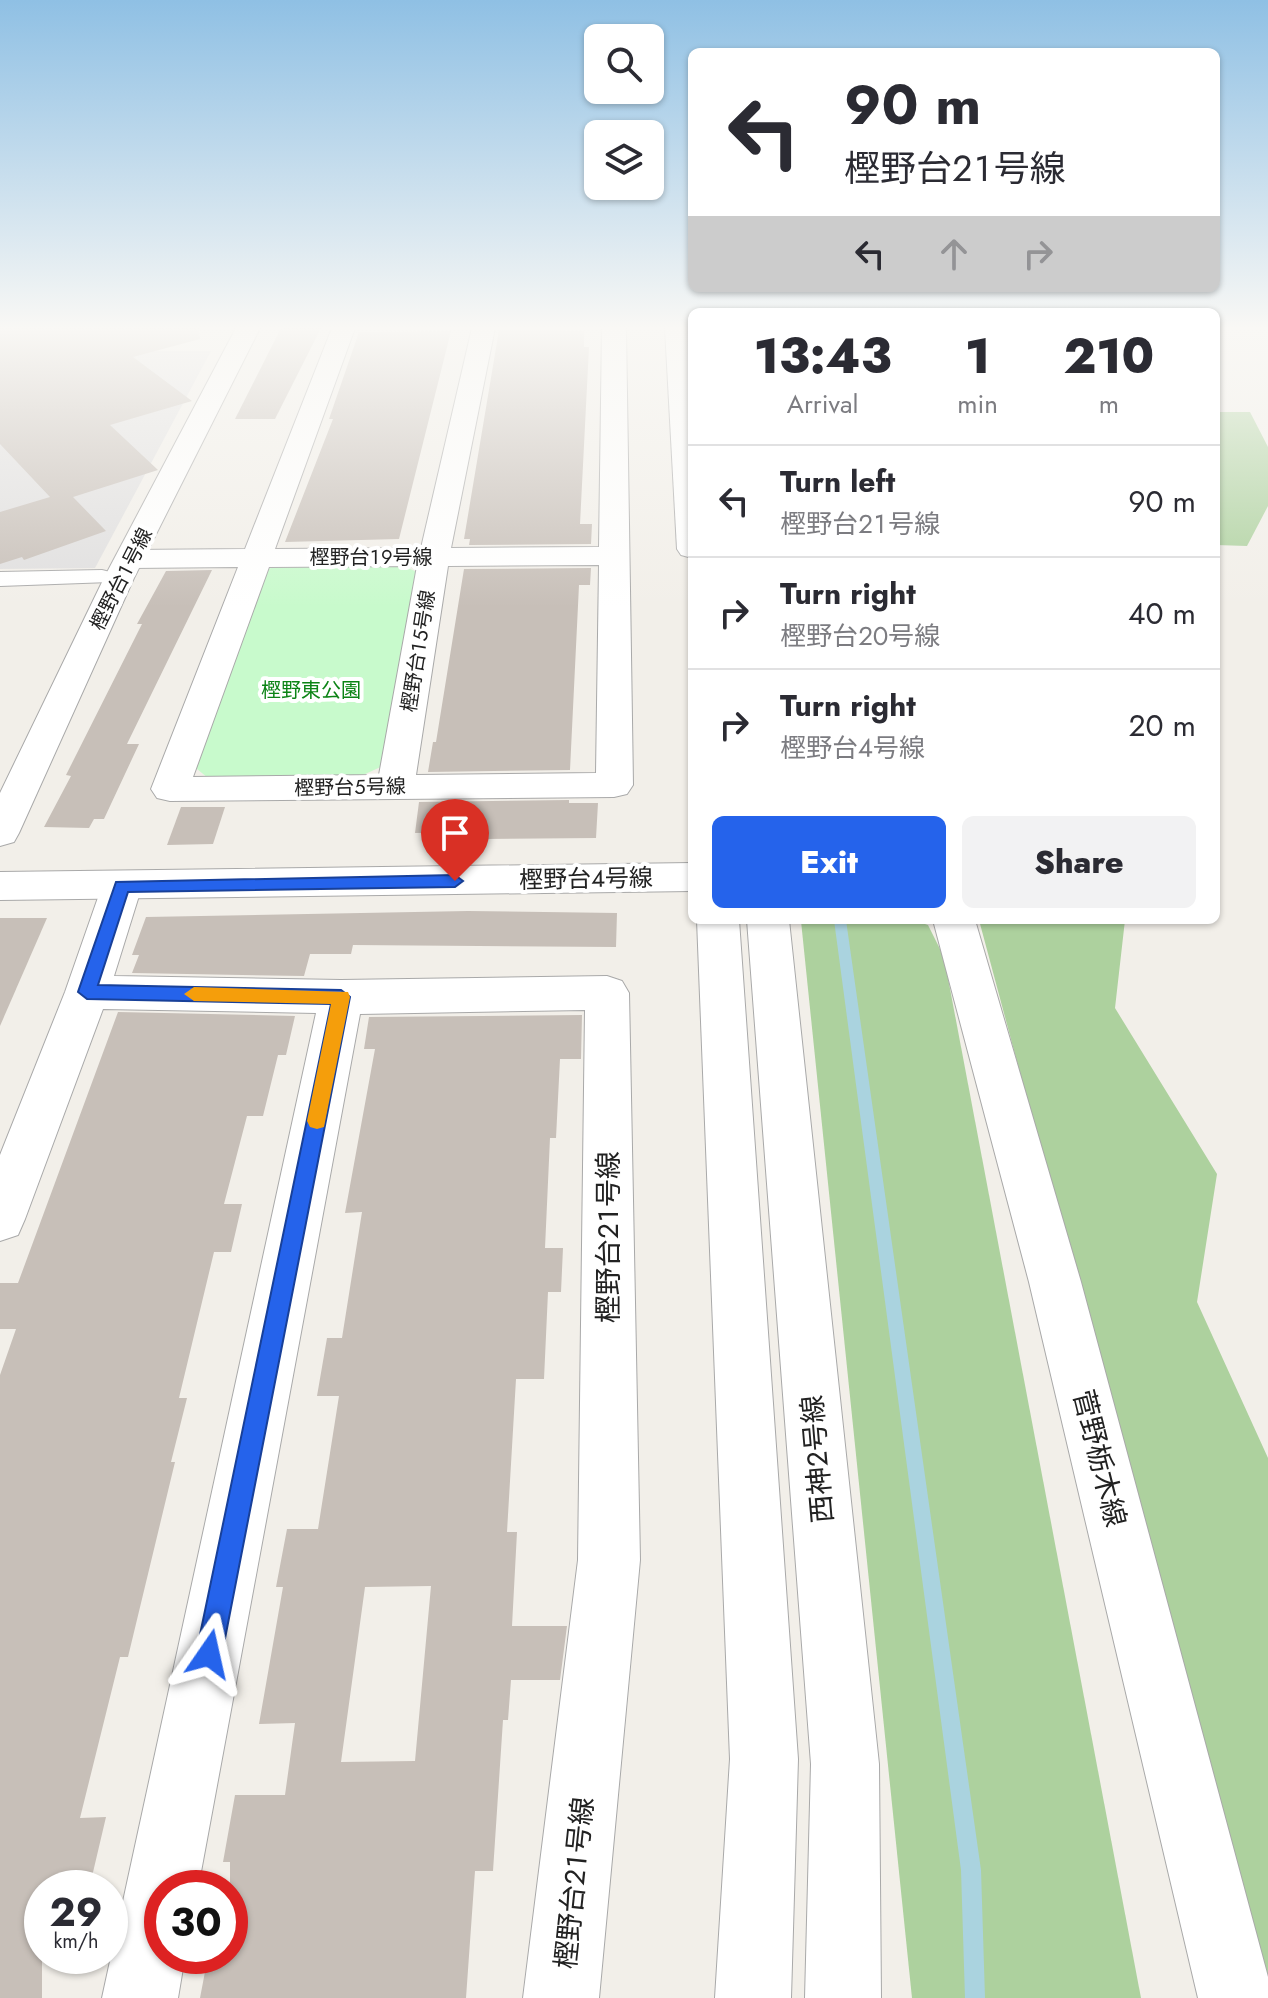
<!DOCTYPE html>
<meta charset="utf-8">
<style>
:root{--surface:#fff;--page:#f2f2f3;--text:#2b2b33;--muted:#7c7c81;--line:#e1e1e2;--accent:#2563eb}
body{margin:0;font-family:Jost,"Noto Sans JP",sans-serif;background:var(--page);color:var(--text);height:100vh;display:flex;flex-direction:column;font-size:30px;white-space:nowrap}
*{box-sizing:border-box;margin:0}
p{font-size:26px;color:var(--muted)}
.icon{flex:none;width:44px;height:44px;fill:none;stroke:currentColor;stroke-width:2;stroke-linecap:round;stroke-linejoin:round}
.map{position:relative;flex:1;overflow:hidden}
.sheet{position:absolute;left:688px;top:308px;width:532px;height:616px;display:flex;flex-direction:column;background:var(--surface);border-radius:12px;box-shadow:0 2px 6px #0004}
.sheet>*{flex:none}
.guide{position:absolute;left:688px;top:48px;width:532px;height:244px;border-radius:12px;box-shadow:0 2px 6px #0004;background:#fff;color:var(--text);overflow:hidden}
.controls{position:absolute;left:584px;top:24px;display:grid;gap:16px}
.controls a{display:grid;place-items:center;width:80px;height:80px;border-radius:12px;background:var(--surface);box-shadow:0 2px 6px #0004;font-size:40px}
.speed{position:absolute;left:24px;top:1870px;display:flex;gap:16px;font-size:40px;font-weight:700;text-align:center}
.speed>*{display:grid;place-content:center;width:104px;height:104px;border-radius:50%;background:var(--surface);box-shadow:0 2px 6px #0004;line-height:1}
.speed small{font-size:20px;font-weight:400}
.speed .limit{border:12px solid #d22;background:#fff;color:#111}
.pin{position:absolute;display:grid;place-items:center;width:68px;height:68px;color:#fff;margin:-82px -34px;border-radius:50% 50% 50% 0;rotate:-45deg;box-shadow:0 0 8px #0007}
.pin .icon{rotate:45deg}
.me{position:absolute;width:88px;margin:-44px;rotate:11deg;stroke-linejoin:round;filter:drop-shadow(0 0 6px #0008)}
.turn{display:flex;align-items:center;gap:28px;height:168px;padding:0 24px;font-size:36px}
.turn .icon{width:104px;height:104px;stroke-width:2.5}
.turn b{display:block;font-size:56px;line-height:68px}
.lanes{display:flex;align-items:center;height:76px;padding:0 24px;background:#0003;justify-content:center;gap:40px;direction:ltr}
.lanes .off{opacity:.35}
.eta{display:flex;justify-content:space-evenly;align-items:center;height:136px;text-align:center}
.eta b{font-size:48px;font-weight:800;line-height:56px}
.cta{display:flex;gap:16px;margin-top:auto;padding:16px 24px}
.cta a{flex:1;height:92px;border-radius:12px;background:var(--accent);color:#fff;font-size:32px;font-weight:800;line-height:92px;text-align:center}
.cta a+a{background:var(--page);color:var(--text)}
ul{padding:0;list-style:none}
li{display:flex;align-items:center;gap:24px;height:112px;padding:0 24px;border-top:2px solid var(--line)}
li div{flex:1}
li b{display:block;font-size:30px}
li em{font-style:normal}
.map>svg:first-child{display:block}
.residential{fill:#e0dfdf}
.forest{fill:#add19e}
.park{fill:#c8facc}
.lines{fill:none;stroke-linecap:round;stroke-linejoin:round}
.stream{fill:#aad3df;fill-rule:evenodd}
.building{fill:#c7bfb8;fill-rule:evenodd}
.pedestrian-casing{stroke:#a9a9a9;stroke-width:2}
.minor-casing{stroke:#a9a9a9;stroke-width:2}
.tertiary-casing{stroke:#a9a9a9;stroke-width:2}
.pedestrian{fill:#fff;fill-rule:evenodd}
.minor{fill:#fff;fill-rule:evenodd}
.tertiary{fill:#fff;fill-rule:evenodd}
.route{fill:#2563eb;stroke:#184099;stroke-width:2}
.slow{fill:#f59e0b}
.labels{text-anchor:middle;stroke-width:8;stroke-linejoin:round;paint-order:stroke}
.far-street-label{font-size:20px;fill:#222;stroke:#fff}
.far-park-label{font-size:20px;fill:#0c8416;stroke:#fff}
.street-label{font-size:24px;fill:#222;stroke:#fff}
.near-street-label{font-size:28px;fill:#222;stroke:#fff}
</style>
<div class="map">
<svg width="1268" height="1998" viewBox="0 0 1268 1998">
<rect width="100%" height="100%" fill="#f2efe9"/>
<path class="residential" d="M0,351H211L95,568L0,569Z"/>
<g class="forest">
<path d="M1216,412H1250L1268,447V506L1247,546L1216,545Z"/>
<path d="M913,920L928,925L944,957L1141,1998H912L801,921Z"/>
<path d="M979,920H1125L1115,1008L1217,1174L1197,1302L1268,1458V1998Z"/>
</g>
<path class="park" d="M276,566H404L419,573L385,765L363,775L208,778L191,764L266,570Z"/>
<g class="lines">
<path class="stream" d="M834,920H846L981,1870L985,1998H965L961,1870Z"/>
</g>
<g class="building">
<path d="M0,328H199L200,339L133,357L192,401L110,425L158,470L73,497L106,531L24,560L22,557L0,564V512L50,497L0,444Z"/>
<path d="M281,328H321L275,419H235Z"/>
<path d="M499,330L584,331V347H589L580,524H592L591,544L469,545L470,539H464Z"/>
<path d="M451,331L399,539L285,542L333,419H329L359,332Z"/>
<path d="M591,568L590,585H579L570,770L428,772L433,742H436L464,569Z"/>
<path d="M212,570L127,744H139L104,819H94L89,828L44,827L71,776L66,775L142,624H137L166,571Z"/>
<path d="M569,800V803H598L596,838L484,839L485,832L415,833L419,802Z"/>
<path d="M181,807H225L213,844L167,845Z"/>
<path d="M468,911L617,913L616,947L353,945L351,954H310L304,976L132,973L139,955H132L146,917Z"/>
<path d="M0,918H47L0,1026Z"/>
<path d="M118,1012L295,1016L286,1055H278L263,1116H247L224,1204H242L231,1252H214L179,1398H187L171,1462H175L128,1657H120L80,1818L106,1817L90,1885L42,1888V1998H0V1375L16,1329H0V1283H18Z"/>
<path d="M582,1015L581,1059H560L556,1138H550L545,1248H563L561,1292H548L544,1379H516L507,1532H517L512,1626H567L560,1680H511L508,1720H503L493,1871H475L466,1998H200L208,1956H230V1862H223L235,1795H285L295,1723L259,1724L283,1587H276L287,1529H318L339,1396H317L327,1338H342L362,1212L345,1213L375,1049H364L369,1017ZM431,1586L415,1761L341,1762L365,1587Z"/>
</g>
<g class="lines">
<defs>
<path id="pedestrian" d="M102,570L110,572L113,577L110,582L0,586V572Z"/>
<g id="minor">
<path d="M332,328H355L275,549L421,548L472,328H495L451,548L599,547L602,328H626L633,785L627,794L614,797L170,801L157,798L151,789L238,567L131,568L120,565L116,559L120,553L131,550L245,549ZM599,565L596,773L416,775L448,566ZM417,566L379,775L193,777L269,567Z"/>
<path d="M122,872L136,876L142,886L114,976L341,980L607,976L622,981L629,993L640,1560L599,1998H523L578,1560L585,1010L360,1014L198,1888H162V1956H185L178,1998H102L316,1013L103,1009L25,1219L18,1235L0,1241V1155L65,992L102,886L108,876Z"/>
<path d="M933,920H975L1081,1282L1268,1977V1998H1198L1029,1282Z"/>
</g>
<g id="tertiary">
<path d="M236,328H260L134,578L19,833L14,842L0,846V793L104,578Z"/>
<path d="M665,328H688L692,378V558L681,555L677,549Z"/>
<path d="M692,863V891L0,900V872Z"/>
<path d="M697,920H739L798,1759L791,1998H715L730,1759Z"/>
<path d="M747,920H789L879,1764L881,1998H805L811,1764Z"/>
</g>
</defs>
<use href="#pedestrian" class="pedestrian-casing"/>
<use href="#minor" class="minor-casing"/>
<use href="#tertiary" class="tertiary-casing"/>
<use href="#pedestrian" class="pedestrian"/>
<use href="#minor" class="minor"/>
<use href="#tertiary" class="tertiary"/>
</g>
<linearGradient id="sky" x2="0" y2="1"><stop stop-color="#8fc0e4"/><stop offset="0.54" stop-color="#f9f8f5"/><stop offset="1" stop-color="#f9f8f5" stop-opacity="0"/></linearGradient>
<rect width="1268" height="607" fill="url(#sky)"/>
<path class="route" d="M455,875L463,881L455,887L128,892L98,985L341,990L350,997L222,1654L218,1663L209,1667L200,1663L196,1654L331,1004L87,999L78,992L116,882Z"/>
<path class="slow" d="M194,987L348,992L350,997L324,1127L317,1129L310,1127L307,1121L331,1004L194,1001L184,994Z"/>
<g class="labels">
<g class="far-street-label">
<text x="371" y="564">樫野台１９号線</text>
<text transform="translate(121 579) rotate(-63)" y="7">樫野台１号線</text>
<text transform="translate(418 651) rotate(-81)" y="7">樫野台１５号線</text>
<text transform="translate(350 787) rotate(-1)" y="7">樫野台５号線</text>
</g>
<g class="far-park-label">
<text x="311" y="697">樫野東公園</text>
</g>
<g class="street-label">
<text transform="translate(586 879) rotate(-1)" y="8">樫野台４号線</text>
</g>
<g class="near-street-label">
<text transform="translate(608 1237) rotate(-90)" y="10">樫野台２１号線</text>
<text transform="translate(1100 1458) rotate(76)" y="10">菅野栃木線</text>
<text transform="translate(817 1459) rotate(-95)" y="10">西神２号線</text>
<text transform="translate(574 1883) rotate(-84)" y="10">樫野台２１号線</text>
</g>
</g>
</svg>
<div class="controls">
<a><svg class="icon" aria-label="search" viewBox="0 0 24 24"><circle cx="10" cy="10" r="6"/><path d="M15 15l6 6"/></svg></a>
<a><svg class="icon" aria-label="layers" viewBox="0 0 24 24"><path d="M12 4l9 5-9 5-9-5zM3 14l9 5 9-5"/></svg></a>
</div>
<div class="speed"><div>29<small>km/h</small></div><div class="limit">30</div></div>
<div class="pin" style="left:455px;top:881px;background:#d93025"><svg class="icon" aria-label="arrive" viewBox="0 0 24 24"><path d="M6 21V4h12l-3 4 3 4H6"/></svg></div>
<svg class="me" style="left:209px;top:1654px" viewBox="-20 -20 40 40"><path d="M0-17L14 15 0 8-14 15z" fill="#2563eb" stroke="#fff" stroke-width="4"/></svg>
<div class="guide">
<div class="turn"><svg class="icon" aria-label="left" viewBox="0 0 24 24"><path d="M17 20v-9H6M10 6l-5 5 5 5"/></svg><div><b>90 m</b>樫野台２１号線</div></div>
<div class="lanes"><svg class="icon" aria-label="left" viewBox="0 0 24 24"><path d="M17 20v-9H6M10 6l-5 5 5 5"/></svg><svg class="icon off" aria-label="ahead" viewBox="0 0 24 24"><path d="M12 20V5M6 11l6-6 6 6"/></svg><svg class="icon off" aria-label="right" viewBox="0 0 24 24"><path d="M7 20v-9h11M14 6l5 5-5 5"/></svg></div>
</div>
<section class="sheet">
<div class="eta">
<div><b>13:43</b><p>Arrival</p></div>
<div><b>1</b><p>min</p></div>
<div><b>210</b><p>m</p></div>
</div>
<ul>
<li><svg class="icon" aria-label="left" viewBox="0 0 24 24"><path d="M17 20v-9H6M10 6l-5 5 5 5"/></svg><div><b>Turn left</b><p>樫野台２１号線</p></div><em>90 m</em></li>
<li><svg class="icon" aria-label="right" viewBox="0 0 24 24"><path d="M7 20v-9h11M14 6l5 5-5 5"/></svg><div><b>Turn right</b><p>樫野台２０号線</p></div><em>40 m</em></li>
<li><svg class="icon" aria-label="right" viewBox="0 0 24 24"><path d="M7 20v-9h11M14 6l5 5-5 5"/></svg><div><b>Turn right</b><p>樫野台４号線</p></div><em>20 m</em></li>
</ul>
<div class="cta"><a>Exit</a><a>Share</a></div>
</section>
</div>
